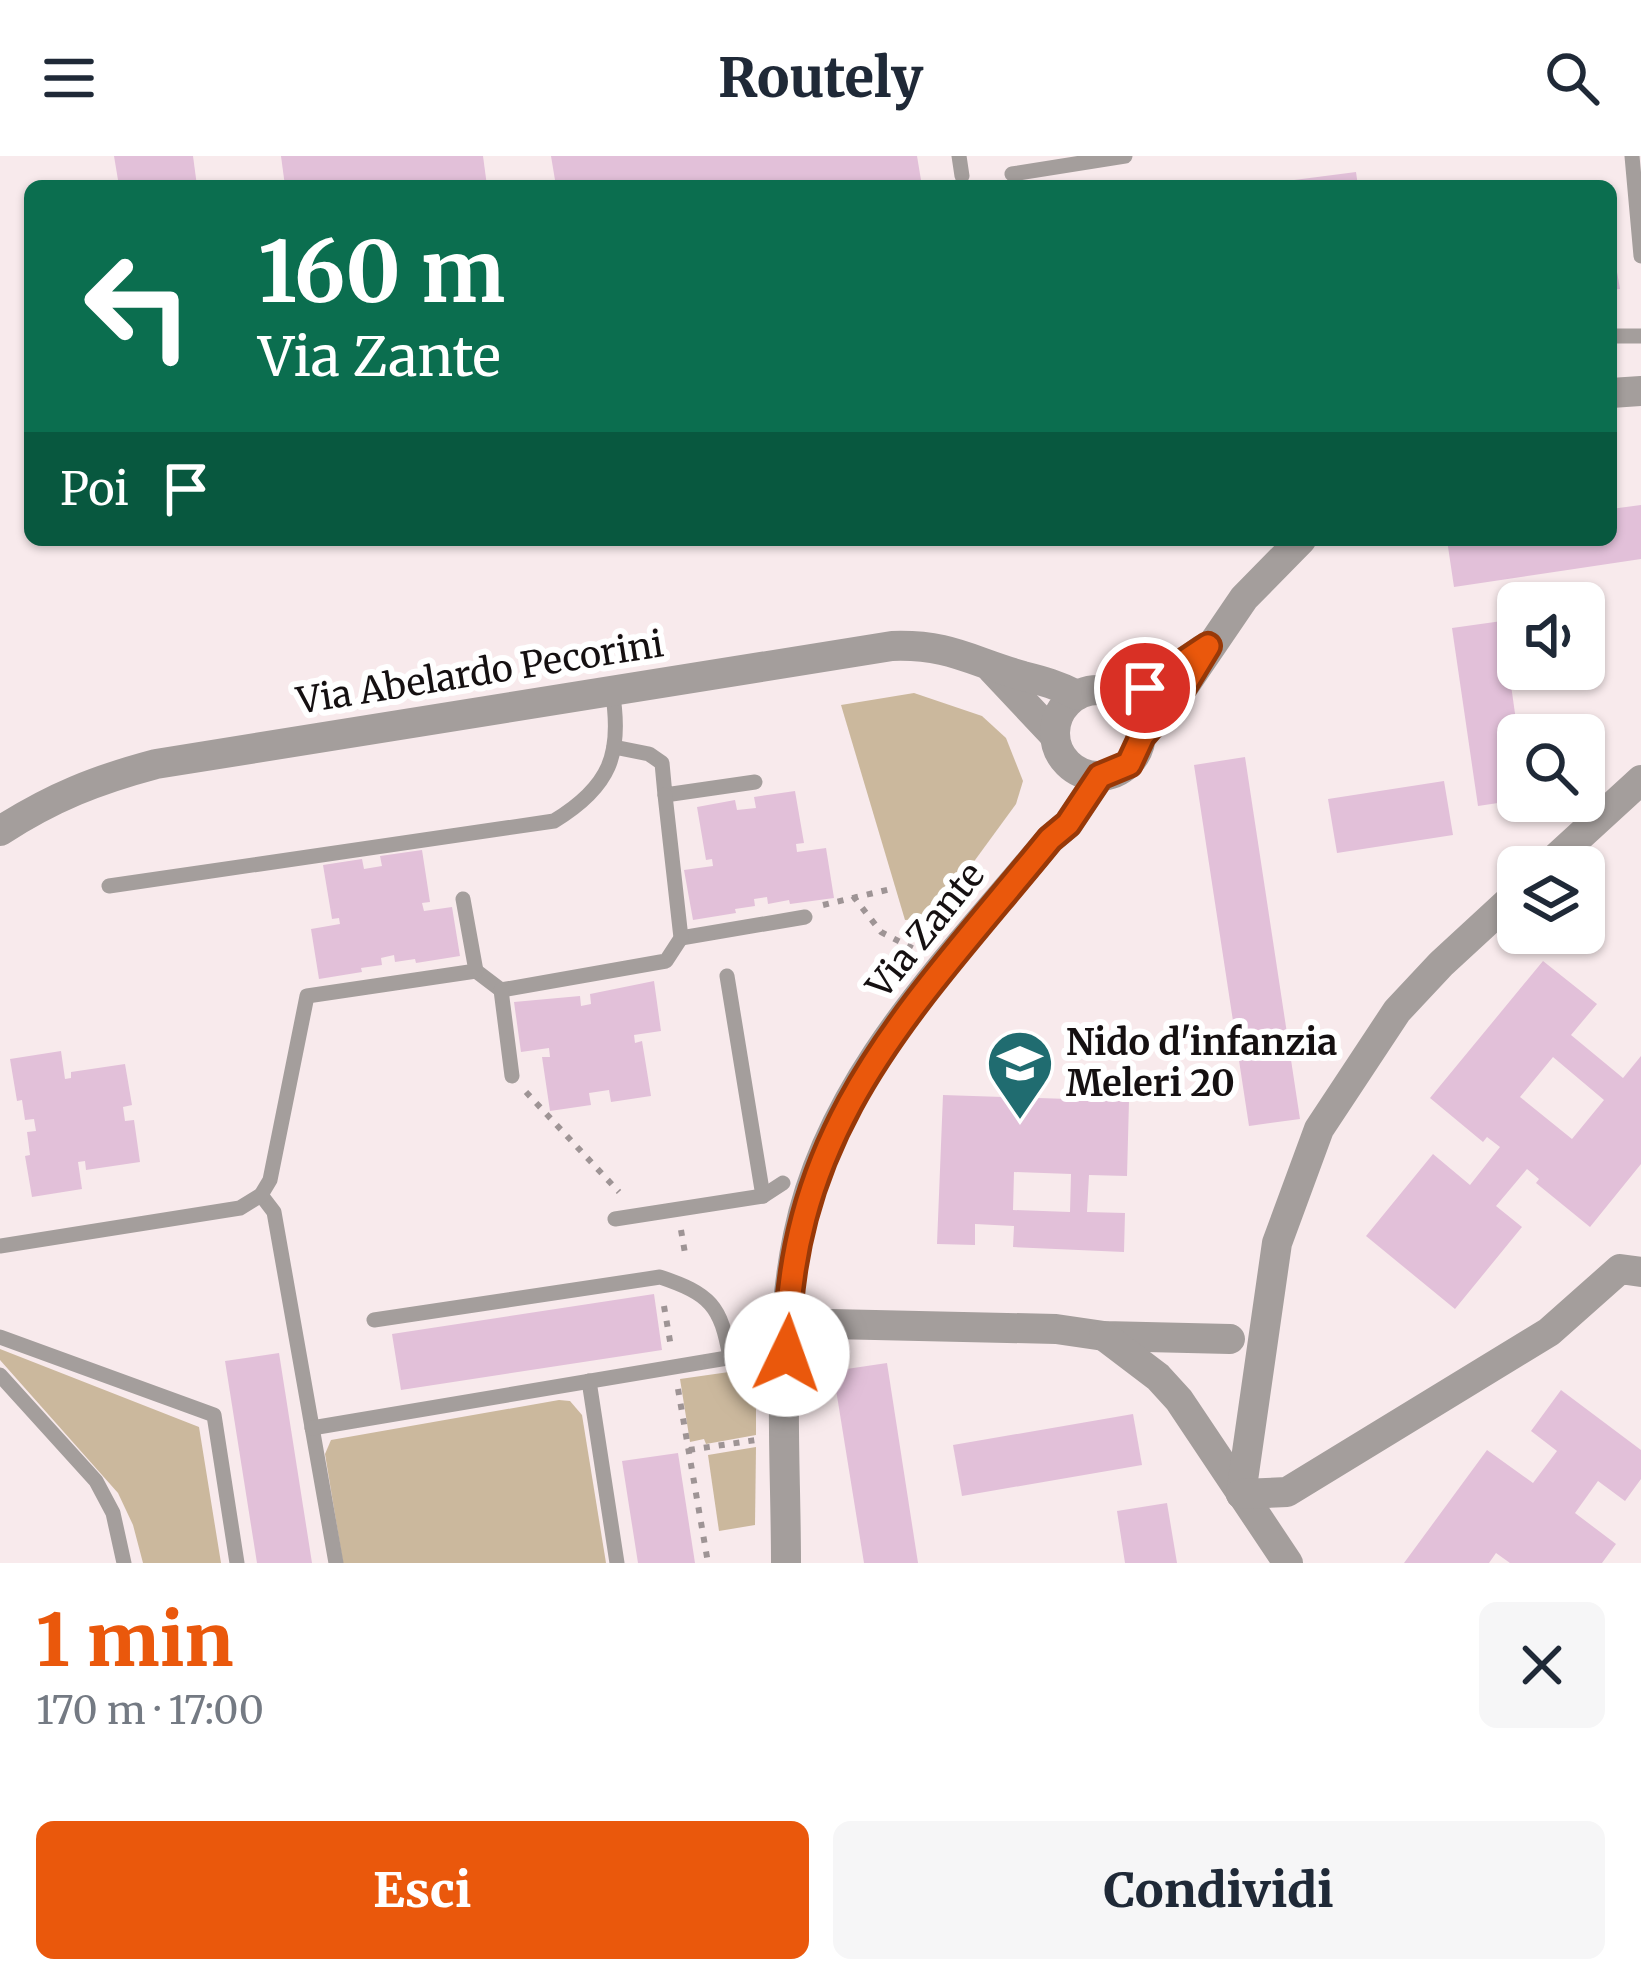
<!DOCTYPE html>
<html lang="it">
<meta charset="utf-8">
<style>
:root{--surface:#fff;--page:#f6f6f7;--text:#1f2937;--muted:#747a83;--accent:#ea580c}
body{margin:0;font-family:Merriweather,serif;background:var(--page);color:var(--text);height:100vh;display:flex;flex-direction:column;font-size:45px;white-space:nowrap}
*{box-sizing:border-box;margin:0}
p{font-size:39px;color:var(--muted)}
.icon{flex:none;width:66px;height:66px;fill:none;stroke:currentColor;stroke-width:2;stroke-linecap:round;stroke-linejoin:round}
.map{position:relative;height:1407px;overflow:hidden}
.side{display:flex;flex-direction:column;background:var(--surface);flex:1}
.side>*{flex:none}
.top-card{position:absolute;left:24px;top:24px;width:1593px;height:366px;border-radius:18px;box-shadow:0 3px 9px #0004;background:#0b6e4f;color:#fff;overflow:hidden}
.fabs{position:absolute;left:1497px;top:426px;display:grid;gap:24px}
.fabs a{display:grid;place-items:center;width:108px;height:108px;border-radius:18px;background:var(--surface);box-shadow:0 3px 9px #0004;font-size:60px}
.pin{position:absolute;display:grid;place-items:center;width:102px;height:102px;color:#fff;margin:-51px;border:6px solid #fff;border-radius:50%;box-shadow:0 3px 12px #0007}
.me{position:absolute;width:132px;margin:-66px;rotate:3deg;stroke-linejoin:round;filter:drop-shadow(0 0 9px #0008)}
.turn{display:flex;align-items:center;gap:42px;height:252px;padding:0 36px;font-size:54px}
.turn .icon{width:156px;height:156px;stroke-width:2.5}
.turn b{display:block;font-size:84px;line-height:102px}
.then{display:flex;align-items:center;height:114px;padding:0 36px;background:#0003;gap:24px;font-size:45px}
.round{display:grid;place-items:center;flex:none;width:126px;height:126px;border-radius:18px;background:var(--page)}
.overview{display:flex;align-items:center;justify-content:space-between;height:204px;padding:0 36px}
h1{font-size:72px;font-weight:800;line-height:90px;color:var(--accent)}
.action{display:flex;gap:24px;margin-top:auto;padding:24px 36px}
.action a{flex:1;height:138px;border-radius:18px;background:var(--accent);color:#fff;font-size:48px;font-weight:800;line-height:138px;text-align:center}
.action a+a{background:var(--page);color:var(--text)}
header{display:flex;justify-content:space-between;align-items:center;height:156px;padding:0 36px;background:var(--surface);font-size:54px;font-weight:800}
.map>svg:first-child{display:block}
.green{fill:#cbb89d}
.building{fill:#e2c0d9;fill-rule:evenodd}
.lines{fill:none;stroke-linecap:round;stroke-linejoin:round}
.path{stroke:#9e9495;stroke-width:6;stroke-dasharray:6 9;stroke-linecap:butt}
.lane{stroke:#a49e9c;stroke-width:15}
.street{stroke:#a49e9c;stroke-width:30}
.route-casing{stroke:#983908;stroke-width:30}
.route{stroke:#ea580c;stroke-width:21}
.labels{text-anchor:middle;stroke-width:12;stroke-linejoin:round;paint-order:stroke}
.street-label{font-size:36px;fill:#151011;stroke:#fff}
.poi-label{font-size:36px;font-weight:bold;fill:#151011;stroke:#fff;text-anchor:start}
</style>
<header><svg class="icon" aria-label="menu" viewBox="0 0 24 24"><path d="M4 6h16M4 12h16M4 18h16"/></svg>Routely<svg class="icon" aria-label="search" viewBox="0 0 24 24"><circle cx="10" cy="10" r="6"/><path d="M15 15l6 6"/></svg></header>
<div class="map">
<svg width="1641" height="1407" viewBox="0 0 1641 1407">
<rect width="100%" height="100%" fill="#f8eaec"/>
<g class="green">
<path d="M914,537L982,560L1006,582L1023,625L1016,648L932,763L905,764L841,549Z"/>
<path d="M0,1193L199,1271L221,1407H143L133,1369L118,1337L0,1204Z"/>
<path d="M743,1214L756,1222V1279L706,1288L704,1283L690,1286L680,1223Z"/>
<path d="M559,1244L570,1245L582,1259L606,1407H343L325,1298L331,1284Z"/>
<path d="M756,1291L755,1369L719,1375L708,1299Z"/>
</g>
<g class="building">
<path d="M114,0H193L197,30H119Z"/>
<path d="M281,0H483L487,30H285Z"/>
<path d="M551,0H917L922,30H556Z"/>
<path d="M1356,16L1358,30H1272L1271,27Z"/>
<path d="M1613,93L1620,133L1611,134V94Z"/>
<path d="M1641,349V403L1454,431L1447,384H1611V353Z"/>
<path d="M1502,465L1518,579V644L1478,650L1452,472Z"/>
<path d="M1245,601L1300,963L1249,970L1194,609Z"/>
<path d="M1444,625L1453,679L1337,697L1328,643Z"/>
<path d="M795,635L804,687L796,688L797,696L826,692L834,742L790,748L789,744L768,748L767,741L754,743L755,750L735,753L736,757L693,764L684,714L713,710L712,703L706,704L697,651L735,644L737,654L756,652L754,641Z"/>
<path d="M422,694L430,746L422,747L424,755L452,751L460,800L416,807L415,803L395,806L394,799L381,802L382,809L361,812L362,816L319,823L311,773L340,768L339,762L332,763L323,709L362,703L364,713L382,710L380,700Z"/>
<path d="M1543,805L1597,848L1571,879L1623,922L1641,900V1008L1590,1071L1536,1027L1539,1023L1527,1013L1496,1050L1522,1071L1455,1153L1366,1080L1433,998L1470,1029L1500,991L1487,981L1483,986L1430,942ZM1553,901L1604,944L1572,983L1520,941Z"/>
<path d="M654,825L661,875L634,879L635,887L642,885L651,940L611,946L609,934L589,937L591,949L550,955L542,901H550L549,892L521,896L514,846L580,840L581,850L591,848L590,838Z"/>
<path d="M61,895L65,923L71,922V916L125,908L132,949L123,951L125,965L134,964L140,1006L86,1014L85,1005L78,1006L82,1033L32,1041L25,1000L30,999L27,976L36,975L34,963L25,964L22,944L17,945L10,903Z"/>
<path d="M943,939L1129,945L1127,1020L1089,1019L1087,1056L1125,1057L1124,1096L1013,1091L1014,1070L975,1068V1089L937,1088ZM1014,1016L1071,1018L1070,1056L1013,1054Z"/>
<path d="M654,1138L662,1194L401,1234L392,1178Z"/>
<path d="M279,1197L312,1407H257L225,1205Z"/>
<path d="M887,1207L918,1407H864L833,1215Z"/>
<path d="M1561,1234L1641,1294V1323L1625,1345L1598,1325L1575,1357L1616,1388L1602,1407H1510L1496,1397L1489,1407H1404L1487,1294L1533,1327L1557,1295L1531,1275Z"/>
<path d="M1133,1258L1142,1309L962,1340L953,1289Z"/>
<path d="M678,1297L695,1407H638L622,1305Z"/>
<path d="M1167,1347L1177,1407H1125L1117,1355Z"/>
</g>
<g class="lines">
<g class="path">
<path d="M853,740L881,776L916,794"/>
<path d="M823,749L895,732"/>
<path d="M526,936L619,1036"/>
<path d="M681,1074L686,1103"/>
<path d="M664,1150L671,1191"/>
<path d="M678,1233L708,1407"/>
<path d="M689,1294L756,1284"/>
</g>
<g class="lane">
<path d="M959,0L962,20"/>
<path d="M1632,0L1641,100"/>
<path d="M1012,18L1125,0"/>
<path d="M1611,180H1641"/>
<path d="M614,591L649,598L662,607L665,639L755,626"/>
<path d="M109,730L554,665C610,631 623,598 612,534"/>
<path d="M681,782L805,761"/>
<path d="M476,815L501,834L666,805L681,782L665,639"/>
<path d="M501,834L512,920"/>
<path d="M261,1039L274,1056L336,1407"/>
<path d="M763,1040L783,1027"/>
<path d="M615,1063L763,1040L727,820"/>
<path d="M0,1090L240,1052L261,1039L270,1024L307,840L476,815L463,743"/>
<path d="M374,1164L660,1121C710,1138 721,1149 730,1202"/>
<path d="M0,1181L214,1259L237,1407"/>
<path d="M0,1219L96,1325L113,1357L124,1407"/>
<path d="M589,1225L617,1407"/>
<path d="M312,1272L751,1198H787"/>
</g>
<g class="street">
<path d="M1611,237L1641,235"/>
<path d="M992,513L1055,580"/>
<circle cx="1098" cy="577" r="43"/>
<path d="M1128,545L1203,493"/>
<path d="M1142,580L1180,536L1244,442L1301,384"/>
<path d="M0,675C53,641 96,624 156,608L892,490C950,488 970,505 1023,520C1043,525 1058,529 1077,539"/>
<path d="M1546,711L1641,624"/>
<path d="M787,1167L1056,1173L1104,1180L1230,1183"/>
<path d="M1104,1180L1158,1221L1179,1244L1288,1407"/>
<path d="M1241,1338L1277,1087L1319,973L1397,855L1441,808L1518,737"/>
<path d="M1241,1338L1287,1336L1549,1176L1620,1113L1641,1116"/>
<path d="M786,1407C786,1299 776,1185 798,1079C830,921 951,803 1050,683L1068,668L1100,620"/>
</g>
</g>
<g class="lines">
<defs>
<path id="route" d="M787,1198C787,968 915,849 1050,683L1068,668L1100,620L1129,608L1142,580L1180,536L1208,490L1145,532"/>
</defs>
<use href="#route" class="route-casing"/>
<use href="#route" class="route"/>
</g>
<defs>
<symbol id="school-pin" viewBox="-11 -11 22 30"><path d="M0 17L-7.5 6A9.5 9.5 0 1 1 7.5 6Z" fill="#206c70" stroke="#fff"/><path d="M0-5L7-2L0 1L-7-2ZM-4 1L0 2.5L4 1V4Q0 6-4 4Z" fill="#fff"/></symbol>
</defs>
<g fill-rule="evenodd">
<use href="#school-pin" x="982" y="869" width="76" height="104"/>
</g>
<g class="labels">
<g class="street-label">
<text transform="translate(480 516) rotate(-9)" y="13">Via Abelardo Pecorini</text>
<text transform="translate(925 774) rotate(-51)" y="13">Via Zante</text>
</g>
<g class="poi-label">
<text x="1066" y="899">Nido d'infanzia<tspan x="1066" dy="41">Meleri 20</tspan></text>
</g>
</g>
</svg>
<div class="fabs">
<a><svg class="icon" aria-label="sound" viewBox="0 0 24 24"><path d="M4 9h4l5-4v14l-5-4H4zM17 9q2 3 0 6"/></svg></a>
<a><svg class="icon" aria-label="search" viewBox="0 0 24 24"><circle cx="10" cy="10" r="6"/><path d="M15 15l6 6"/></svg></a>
<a><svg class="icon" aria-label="layers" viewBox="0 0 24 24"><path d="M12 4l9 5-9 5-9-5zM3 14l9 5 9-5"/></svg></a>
</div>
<div class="pin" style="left:1145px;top:532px;background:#d93025"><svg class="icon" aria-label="arrive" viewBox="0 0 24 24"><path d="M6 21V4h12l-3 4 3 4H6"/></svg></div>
<svg class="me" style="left:787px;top:1198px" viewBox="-20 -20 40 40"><circle r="19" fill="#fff"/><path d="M0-13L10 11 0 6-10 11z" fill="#ea580c"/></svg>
<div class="top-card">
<div class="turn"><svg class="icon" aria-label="left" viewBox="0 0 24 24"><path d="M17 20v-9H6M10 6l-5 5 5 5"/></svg><div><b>160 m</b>Via Zante</div></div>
<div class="then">Poi<svg class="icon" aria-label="arrive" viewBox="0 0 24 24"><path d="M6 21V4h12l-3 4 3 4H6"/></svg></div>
</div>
</div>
<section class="side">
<div class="overview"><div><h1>1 min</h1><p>170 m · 17:00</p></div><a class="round"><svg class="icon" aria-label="close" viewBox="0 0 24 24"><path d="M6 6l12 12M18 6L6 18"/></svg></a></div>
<div class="action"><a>Esci</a><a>Condividi</a></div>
</section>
